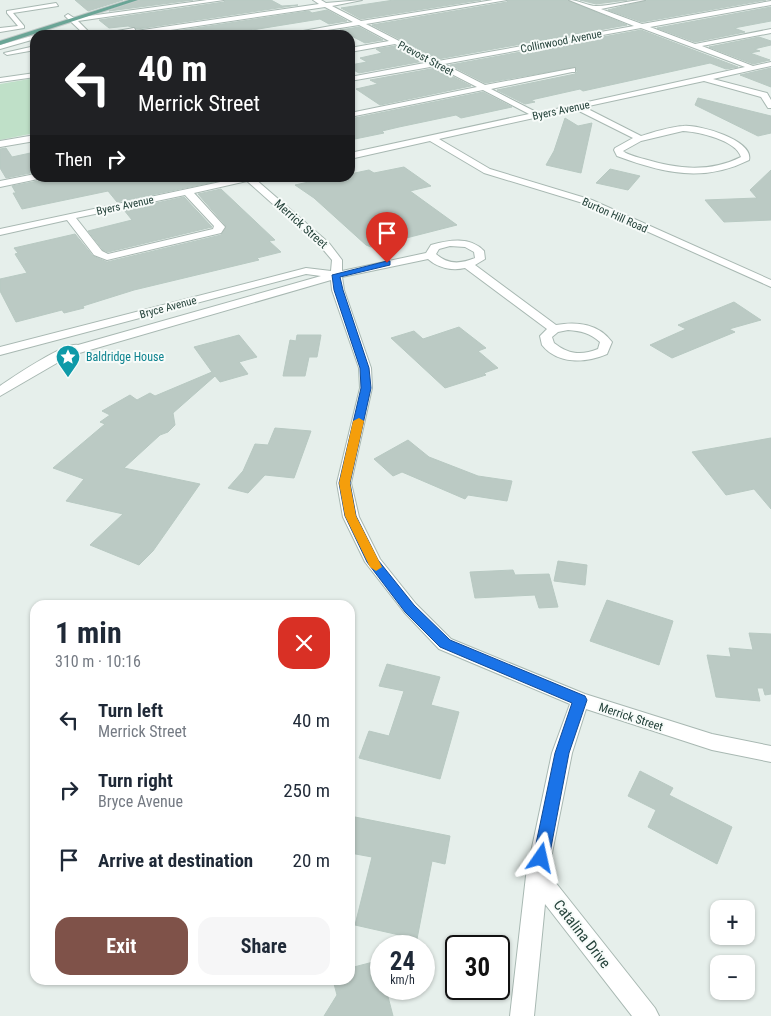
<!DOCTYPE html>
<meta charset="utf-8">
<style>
:root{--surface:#fff;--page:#f6f6f7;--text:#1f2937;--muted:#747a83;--accent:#7f5249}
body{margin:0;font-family:"Roboto Condensed",sans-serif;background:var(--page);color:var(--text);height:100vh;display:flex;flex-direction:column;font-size:19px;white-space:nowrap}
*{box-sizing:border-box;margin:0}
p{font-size:16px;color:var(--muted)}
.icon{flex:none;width:28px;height:28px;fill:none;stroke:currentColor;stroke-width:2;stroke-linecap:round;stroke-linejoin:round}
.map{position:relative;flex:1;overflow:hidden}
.sheet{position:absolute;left:30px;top:600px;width:325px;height:385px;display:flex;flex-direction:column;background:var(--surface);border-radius:15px;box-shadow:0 1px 4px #0004}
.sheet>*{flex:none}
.hud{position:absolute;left:30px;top:30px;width:325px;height:152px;border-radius:15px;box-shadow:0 1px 4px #0004;background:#202124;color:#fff;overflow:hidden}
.tools{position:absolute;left:710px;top:900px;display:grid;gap:10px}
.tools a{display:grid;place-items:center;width:45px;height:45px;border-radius:10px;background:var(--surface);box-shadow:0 1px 4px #0004;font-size:25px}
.speed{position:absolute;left:370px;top:935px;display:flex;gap:10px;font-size:25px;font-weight:700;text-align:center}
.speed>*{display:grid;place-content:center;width:65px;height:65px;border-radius:50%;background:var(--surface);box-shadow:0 1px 4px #0004;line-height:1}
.speed small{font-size:12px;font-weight:400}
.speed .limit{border:2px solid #111;border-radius:8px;background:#fff;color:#111}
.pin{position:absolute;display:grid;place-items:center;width:42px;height:42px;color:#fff;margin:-51px -21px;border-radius:50% 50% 50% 0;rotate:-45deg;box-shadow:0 0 5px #0007}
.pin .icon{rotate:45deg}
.me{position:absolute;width:55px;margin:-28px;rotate:11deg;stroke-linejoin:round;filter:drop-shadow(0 0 4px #0008)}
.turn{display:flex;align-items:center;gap:18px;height:105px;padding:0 25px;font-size:22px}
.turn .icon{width:65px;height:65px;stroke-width:2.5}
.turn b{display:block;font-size:35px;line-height:42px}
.then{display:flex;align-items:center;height:48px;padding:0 25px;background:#0003;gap:10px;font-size:19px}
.round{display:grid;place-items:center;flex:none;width:52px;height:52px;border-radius:15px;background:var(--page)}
.overview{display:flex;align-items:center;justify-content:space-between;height:85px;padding:0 25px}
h1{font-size:30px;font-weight:700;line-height:38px}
.button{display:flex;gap:10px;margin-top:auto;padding:10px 25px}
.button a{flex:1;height:58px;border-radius:15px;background:var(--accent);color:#fff;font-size:20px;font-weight:700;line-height:58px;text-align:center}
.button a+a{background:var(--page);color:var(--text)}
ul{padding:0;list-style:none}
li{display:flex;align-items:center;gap:15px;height:70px;padding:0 25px}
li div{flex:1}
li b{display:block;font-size:19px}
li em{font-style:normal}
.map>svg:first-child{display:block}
.green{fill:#bfe0c8}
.building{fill:#bbcac4;stroke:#b8c9c2}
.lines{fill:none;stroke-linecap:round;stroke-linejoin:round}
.minor-casing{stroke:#a8b8b2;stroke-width:2}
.major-casing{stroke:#c2cac8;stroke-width:2}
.minor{fill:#fff;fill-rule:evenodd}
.major{fill:#6aa596;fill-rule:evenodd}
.route{fill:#1a73e8;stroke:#114b97}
.slow{fill:#f59e0b}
.labels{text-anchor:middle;stroke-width:4;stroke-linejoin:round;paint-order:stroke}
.far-street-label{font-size:11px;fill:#24423a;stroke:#f7fbf9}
.street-label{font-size:12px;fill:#24423a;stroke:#f7fbf9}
.culture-label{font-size:12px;fill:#0d838f;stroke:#f7fbf9;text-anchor:start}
.near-street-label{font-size:15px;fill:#24423a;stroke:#f7fbf9}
</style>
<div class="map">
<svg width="771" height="1016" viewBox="0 0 771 1016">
<rect width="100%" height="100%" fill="#e6efeb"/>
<path class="green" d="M35,78V133L0,140V84Z"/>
<g class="building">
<path d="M75,0H123L88,11Z"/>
<path d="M140,0H193L109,11Z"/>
<path d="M226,0H271L282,6L298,5L137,29L128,26L109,28L99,20L224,2Z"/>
<path d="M394,0H481L361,19L341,8Z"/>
<path d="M509,0H567L627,25L438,59L372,25L507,2Z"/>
<path d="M580,0H627L596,4Z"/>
<path d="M647,0H766L642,22L608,10Z"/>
<path d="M771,7V21L734,28L745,32L695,42L657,28Z"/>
<path d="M327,10L347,21L329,24L320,19L221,35H150L309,11L312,13Z"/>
<path d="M359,27L383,40L365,43L340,30Z"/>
<path d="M641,30L738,67L726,69L710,63L583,91L580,89L531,100L535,102L525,104L497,90L575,74L577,72L576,67L485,83L450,65Z"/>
<path d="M759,37L771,41V45L754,49L760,51L750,53L770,60L753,64L709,47Z"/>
<path d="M395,46L424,61L359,73L350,68V65L367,62L360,58L382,53L376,49Z"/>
<path d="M436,68L471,86L380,105L356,89L378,84L370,80Z"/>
<path d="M771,68V87L740,75Z"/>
<path d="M483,92L512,107L461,118L456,115L399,127L382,131L384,133L350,140V119Z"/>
<path d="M698,98L771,116V133L758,136L695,105Z"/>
<path d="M565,118L578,126L592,123L581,173L546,165L554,151Z"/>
<path d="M6,148L12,157L35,152V172L6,178L0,168V149Z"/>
<path d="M404,167L431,186L410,191L457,225L371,247L366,245L314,198L295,185L327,178H350V174L369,170L374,173Z"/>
<path d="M610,169L640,176L628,190L596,183Z"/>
<path d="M771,170V220L724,222L705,200L757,198L750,190Z"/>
<path d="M41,178H210L214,182L117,202L108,191L22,209L13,193H16L12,186L38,181Z"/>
<path d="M221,189L275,240L269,241L281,252L257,258L259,260L134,290L83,306L84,308L64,313L62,310L16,322L0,291V279L27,273L15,254L18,253L14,248L75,234L93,256L107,262L221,235L226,226L198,194Z"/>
<path d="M184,197L212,227L108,252L103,250L88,231L132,220L124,210Z"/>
<path d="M734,302L761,320L729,329L735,332L672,358L650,345L686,329L678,325Z"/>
<path d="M459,327L486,348L478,351L498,368L484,373L486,375L445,388L391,338L414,331L423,339Z"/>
<path d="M239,335L257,357L239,362L248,374L220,382L215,376L173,413L175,425L168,432L160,435L124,468L200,484L153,551L139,565L90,545L123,514L66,501L84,479L53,468L105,424L100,422L110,415L102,411L130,395L137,400L150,393L155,396L212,372L194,347Z"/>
<path d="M297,335H321L317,357H309L305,376H283L290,340L296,341Z"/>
<path d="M275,428L311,431L294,478L265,475L248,493L228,488L243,471L255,444L268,445Z"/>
<path d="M771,438V509L754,489L726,495L692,452Z"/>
<path d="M408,440L429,457L478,476L512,481L507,501L468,495L465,499L402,472L393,476L374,459Z"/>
<path d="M558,561L587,565L585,585L554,581Z"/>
<path d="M513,570L515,575L549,574L558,607L539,608L535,595L475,598L470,572Z"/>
<path d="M607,600L673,621L659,665L590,641Z"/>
<path d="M749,633L771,634V694L765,695L763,688H757L760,701L716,697L707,655L731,657L729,648L753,650Z"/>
<path d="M387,664L440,677L431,705L459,712L440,779L359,758L369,731L389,736L404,691L379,686Z"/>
<path d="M640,771L673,788L669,795L732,827L717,864L648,827L656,810L628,796Z"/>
<path d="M350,816L450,836L445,864L432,861L417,939L355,925L372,857L350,853Z"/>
<path d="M381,960V989H386L393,1016H324L337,995L333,980H350V968Z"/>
</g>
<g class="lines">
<defs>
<g id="minor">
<path d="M207,0H224L78,21L92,35H85L65,16L68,14L74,18Z"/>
<path d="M313,0H321L326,3L362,0L332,6L361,21L493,0H507L366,24L438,61L634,26L569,0C579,0 587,6 596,6C613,6 628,0 645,0L601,9L642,24L771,1V5L650,27L695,44L771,29V33L702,46L753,66L771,62V66L713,79L767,93L771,100V108H768L761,97L704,81L584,107L641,136C654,132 669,127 683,126C698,124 754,140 749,160C703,183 663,173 617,156L614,150L615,148L633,138L575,109L439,139L490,169L592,200L771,280V287L586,204L484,173L430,141L350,159V153L529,114L483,90L350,117V113L477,87L436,66L350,81V77L430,62L395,44L350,52V48L389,41L359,25L296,35H281L353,22L325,7L137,35H95L134,28L136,31L319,4ZM641,28L745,67L538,113L491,89L572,72H575V68L485,85L444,64ZM683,131C699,132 736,140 741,157C709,173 677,169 644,159C637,157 628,155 623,151L641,141Z"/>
<path d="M56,3L58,6L13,13L24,26V28L0,32V28L18,26L7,13V11Z"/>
<path d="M35,35V39L0,49V45Z"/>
<path d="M35,46V50L7,55L4,53Z"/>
<path d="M35,73V77L0,82V78Z"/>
<path d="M35,135V141L0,147V141Z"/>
<path d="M35,174V178H39L38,179L0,187V181Z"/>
<path d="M239,178H254L329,243L342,260V271L426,253L431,245C449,240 470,236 484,251L485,259L475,265L556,325C577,321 599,324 612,342L607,354C586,363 558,365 542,345L540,336L547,329L465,268C452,271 438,268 428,259L342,277L344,290L371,368L372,388L351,483L359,517L380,559L416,604L451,639L585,694L712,734L771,746V762L712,750L586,709L572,753L548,873L655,1008L659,1016H632L545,904L534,1016H510L526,876L552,753L570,704L439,649L404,612L365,562L343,517L337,483L360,388L359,368L332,290L331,280L69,356L0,396V386C13,377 65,342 78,345L321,276L306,274L0,355V347L306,268L331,271L332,260L321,247L247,181L194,193L225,227L221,233L107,260L94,255L67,220L0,235V229ZM185,195L214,226L213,229L108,254L102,251L76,218ZM450,246L465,247L474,252L475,258C461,264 448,265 436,254L439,249ZM568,330C581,331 590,333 600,342L598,349C581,356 568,354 554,343L552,337L558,332Z"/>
</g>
<path id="major" d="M129,0H138L0,45V41Z"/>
</defs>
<use href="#minor" class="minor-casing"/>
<use href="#major" class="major-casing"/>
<use href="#minor" class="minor"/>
<use href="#major" class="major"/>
</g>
<path class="route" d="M387,261H390V265L340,277L343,290L369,368L371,388L350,483L356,516L378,560L414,605L450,640L585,696L587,700L569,753L549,858L547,864L541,866L535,864L533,858L555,753L572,703L440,647L405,612L367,562L345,516L339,483L361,388L360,368L334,290L332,275Z"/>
<path class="slow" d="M359,418L364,421L350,483L356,516L382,567L376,571L370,567L345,516L339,483L353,421Z"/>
<defs>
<symbol id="sight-pin" viewBox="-11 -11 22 30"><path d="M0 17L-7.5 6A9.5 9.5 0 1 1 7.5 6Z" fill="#0f9aa8" stroke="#f7fbf9"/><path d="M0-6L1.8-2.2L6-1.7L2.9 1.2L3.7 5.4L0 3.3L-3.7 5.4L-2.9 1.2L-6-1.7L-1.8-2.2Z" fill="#fff"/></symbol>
</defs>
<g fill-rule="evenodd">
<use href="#sight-pin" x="54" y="343" width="28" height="38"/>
</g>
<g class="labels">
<g class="far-street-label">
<text transform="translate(561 41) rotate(-11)" y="4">Collinwood Avenue</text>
<text transform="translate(426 58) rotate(28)" y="4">Prevost Street</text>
<text transform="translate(561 110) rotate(-12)" y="4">Byers Avenue</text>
<text transform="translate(125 205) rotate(-12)" y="4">Byers Avenue</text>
<text transform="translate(615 215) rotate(24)" y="4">Burton Hill Road</text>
<text transform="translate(168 307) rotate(-15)" y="4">Bryce Avenue</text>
</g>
<g class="street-label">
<text transform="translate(301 224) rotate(42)" y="4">Merrick Street</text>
<text transform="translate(631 717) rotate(18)" y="4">Merrick Street</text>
</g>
<g class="culture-label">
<text x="86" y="361">Baldridge House</text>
</g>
<g class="near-street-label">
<text transform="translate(582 934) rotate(52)" y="5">Catalina Drive</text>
</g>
</g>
</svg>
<div class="tools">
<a>+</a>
<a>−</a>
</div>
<div class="speed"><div>24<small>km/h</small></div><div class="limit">30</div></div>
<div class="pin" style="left:387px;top:263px;background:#d93025"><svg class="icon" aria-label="arrive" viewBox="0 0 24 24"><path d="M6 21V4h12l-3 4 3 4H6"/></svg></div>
<svg class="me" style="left:541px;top:858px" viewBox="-20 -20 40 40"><path d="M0-17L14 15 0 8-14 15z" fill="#1a73e8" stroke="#fff" stroke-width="4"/></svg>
<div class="hud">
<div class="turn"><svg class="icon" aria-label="left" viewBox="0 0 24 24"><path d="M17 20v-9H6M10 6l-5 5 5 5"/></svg><div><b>40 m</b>Merrick Street</div></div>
<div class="then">Then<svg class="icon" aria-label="right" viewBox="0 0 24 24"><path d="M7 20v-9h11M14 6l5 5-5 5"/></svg></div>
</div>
<section class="sheet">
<div class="overview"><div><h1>1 min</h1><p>310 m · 10:16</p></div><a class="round" style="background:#d93025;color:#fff"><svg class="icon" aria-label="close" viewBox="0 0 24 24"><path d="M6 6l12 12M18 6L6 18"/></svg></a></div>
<ul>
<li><svg class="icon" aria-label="left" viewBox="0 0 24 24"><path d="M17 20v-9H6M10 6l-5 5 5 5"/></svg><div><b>Turn left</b><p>Merrick Street</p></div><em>40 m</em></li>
<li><svg class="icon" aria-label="right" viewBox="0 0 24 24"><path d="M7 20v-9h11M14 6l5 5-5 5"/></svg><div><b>Turn right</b><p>Bryce Avenue</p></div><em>250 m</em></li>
<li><svg class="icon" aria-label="arrive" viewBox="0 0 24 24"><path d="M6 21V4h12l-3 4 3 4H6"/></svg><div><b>Arrive at destination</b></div><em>20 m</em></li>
</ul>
<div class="button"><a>Exit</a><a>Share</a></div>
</section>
</div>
